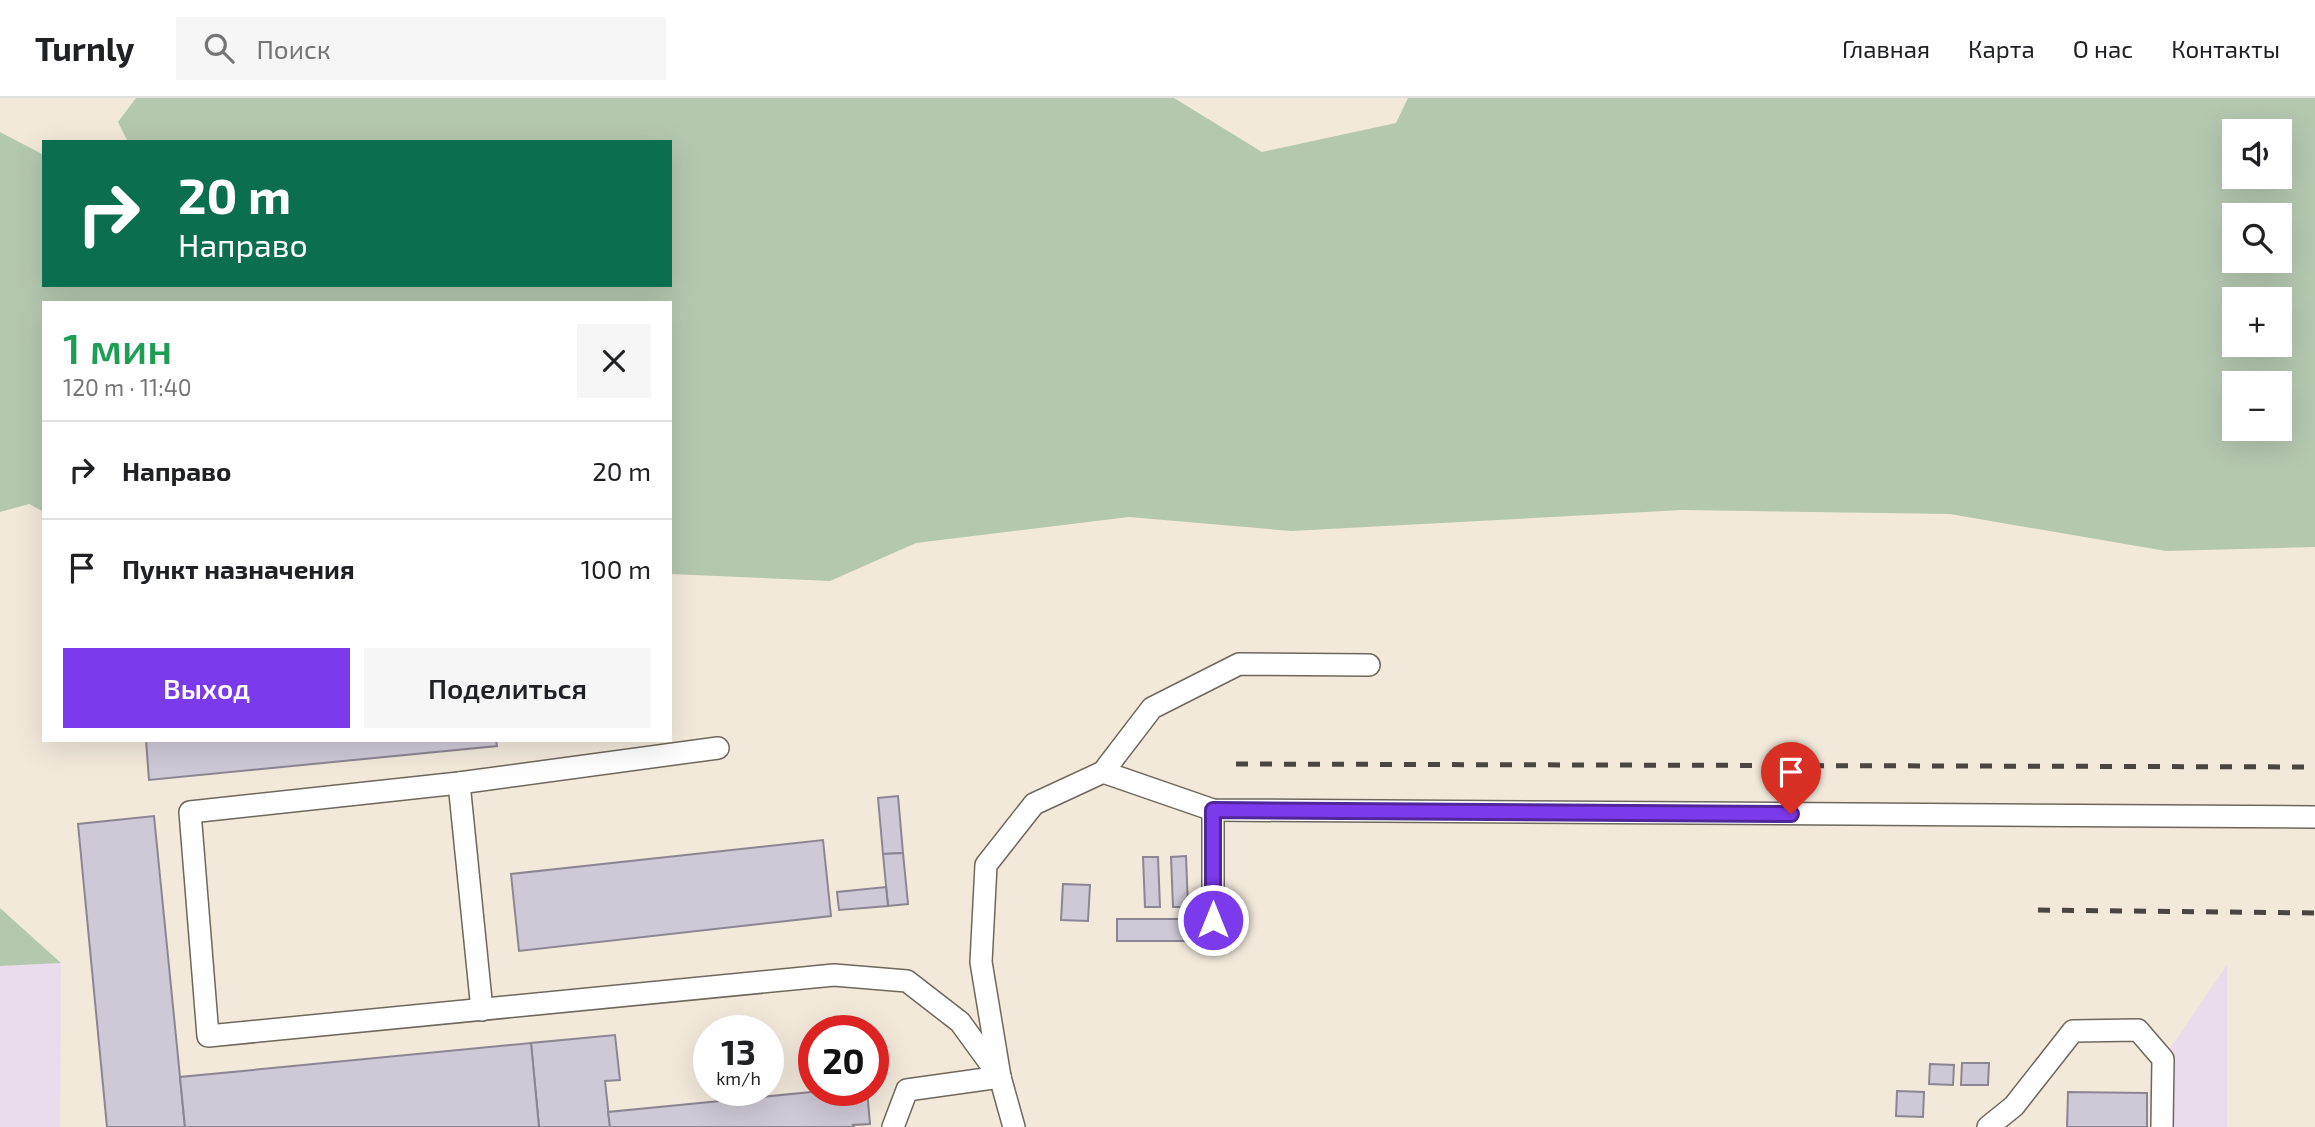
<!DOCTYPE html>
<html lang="ru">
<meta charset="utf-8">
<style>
:root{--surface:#fff;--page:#f6f6f6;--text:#202124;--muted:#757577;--line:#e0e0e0;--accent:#7c3aed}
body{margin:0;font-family:"Exo 2",sans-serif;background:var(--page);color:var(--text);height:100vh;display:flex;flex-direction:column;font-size:26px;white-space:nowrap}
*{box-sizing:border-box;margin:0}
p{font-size:23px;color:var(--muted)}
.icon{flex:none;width:38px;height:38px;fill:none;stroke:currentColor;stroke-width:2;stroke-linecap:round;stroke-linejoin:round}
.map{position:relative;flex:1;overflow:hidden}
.sheet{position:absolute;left:42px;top:203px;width:630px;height:441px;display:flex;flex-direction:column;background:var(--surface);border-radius:0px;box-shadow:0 7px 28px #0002}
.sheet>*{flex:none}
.guide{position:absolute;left:42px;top:42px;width:630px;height:147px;border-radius:0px;box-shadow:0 7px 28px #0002;background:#0b6e4f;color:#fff;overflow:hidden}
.buttons{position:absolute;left:2222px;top:21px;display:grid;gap:14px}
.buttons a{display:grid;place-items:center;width:70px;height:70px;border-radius:0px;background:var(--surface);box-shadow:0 7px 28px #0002;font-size:35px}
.speed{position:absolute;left:693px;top:917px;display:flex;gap:14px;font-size:35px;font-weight:700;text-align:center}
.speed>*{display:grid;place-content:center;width:91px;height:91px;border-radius:50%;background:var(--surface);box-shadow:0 7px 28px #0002;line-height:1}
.speed small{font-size:18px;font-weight:400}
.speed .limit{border:10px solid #d22;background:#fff;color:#111}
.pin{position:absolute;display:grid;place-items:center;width:60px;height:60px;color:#fff;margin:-72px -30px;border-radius:50% 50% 50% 0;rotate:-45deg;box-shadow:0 0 7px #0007}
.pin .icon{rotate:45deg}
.me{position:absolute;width:77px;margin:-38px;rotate:0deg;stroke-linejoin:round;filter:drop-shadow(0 0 5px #0008)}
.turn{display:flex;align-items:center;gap:24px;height:147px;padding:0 21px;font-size:32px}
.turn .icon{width:91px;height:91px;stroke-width:2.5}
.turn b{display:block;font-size:49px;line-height:60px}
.round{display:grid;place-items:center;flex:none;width:74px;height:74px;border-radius:0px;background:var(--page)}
.overview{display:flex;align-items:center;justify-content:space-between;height:119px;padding:0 21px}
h1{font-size:42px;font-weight:600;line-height:52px;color:#1e9e55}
.cta{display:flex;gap:14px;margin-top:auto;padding:14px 21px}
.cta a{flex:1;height:80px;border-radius:0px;background:var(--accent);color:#fff;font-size:28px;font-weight:600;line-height:80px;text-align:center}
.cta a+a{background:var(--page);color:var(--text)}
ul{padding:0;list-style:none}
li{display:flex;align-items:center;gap:21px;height:98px;padding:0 21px;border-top:2px solid var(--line)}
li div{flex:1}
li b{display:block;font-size:26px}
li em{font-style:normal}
header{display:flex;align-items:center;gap:42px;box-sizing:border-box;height:98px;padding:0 35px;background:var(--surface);border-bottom:2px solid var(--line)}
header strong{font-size:33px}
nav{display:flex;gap:38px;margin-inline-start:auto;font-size:24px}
.search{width:490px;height:63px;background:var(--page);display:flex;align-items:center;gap:18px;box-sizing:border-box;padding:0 24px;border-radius:0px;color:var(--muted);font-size:26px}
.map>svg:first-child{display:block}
.industrial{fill:#eadbed}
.green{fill:#b4c7af;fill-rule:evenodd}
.building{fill:#cfc8d6;stroke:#8c8592;stroke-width:2}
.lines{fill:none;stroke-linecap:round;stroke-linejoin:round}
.lane-casing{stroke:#6f675b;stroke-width:24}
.lane{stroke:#fff;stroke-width:21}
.rail{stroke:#4a453f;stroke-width:5;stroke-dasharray:12 12;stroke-linecap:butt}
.route-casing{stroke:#51269a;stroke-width:18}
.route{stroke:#7c3aed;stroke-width:12}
</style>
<header>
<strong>Turnly</strong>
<div class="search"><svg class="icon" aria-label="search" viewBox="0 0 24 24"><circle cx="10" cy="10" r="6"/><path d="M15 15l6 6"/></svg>Поиск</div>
<nav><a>Главная</a><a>Карта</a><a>О нас</a><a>Контакты</a></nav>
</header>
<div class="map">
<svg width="2315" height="1029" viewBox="0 0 2315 1029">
<rect width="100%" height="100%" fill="#f2e9db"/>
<g class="industrial">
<path d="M61,865L60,1029H0V868Z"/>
<path d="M2227,867V1029H2165L2163,961Z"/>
</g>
<g class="green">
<path d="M136,0H1174L1262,54L1396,25L1408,0H2315V449L2166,453L1950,416L1682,412L1291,433L1129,419L916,445L830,483L670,476V205H44V414L29,406L0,414V34L44,57V187H670V44H128L118,24ZM2235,33H2280V79H2235ZM2235,117H2280V163H2235ZM2235,201H2280V247H2235ZM2235,285H2280V331H2235Z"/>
<path d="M0,810L61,865L0,868Z"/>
</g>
<g class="building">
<path d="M146,642H496L497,648L149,682Z"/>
<path d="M898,698L903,755L883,756L878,700Z"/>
<path d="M154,718L185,1029H107L78,726Z"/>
<path d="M823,742L831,818L519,853L511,776Z"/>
<path d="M903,755L908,806L888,808L883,756Z"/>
<path d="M1186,758L1188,809H1173L1171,759Z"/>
<path d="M1143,759H1158L1160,809H1145Z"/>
<path d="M1063,786L1090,787L1088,823L1061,822Z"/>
<path d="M886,789L888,808L839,812L837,794Z"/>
<rect x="1117" y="821" width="70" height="22"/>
<path d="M615,937L620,982L605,983L610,1029H539L531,945Z"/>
<path d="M531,945L539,1029H185L180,979Z"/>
<path d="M1962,965H1989L1988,987H1961Z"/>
<path d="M1930,966L1954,967L1953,987L1929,986Z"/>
<path d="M832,992H867L870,1026L853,1027L854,1029H610L608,1014Z"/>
<path d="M1897,993L1924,994L1923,1019L1896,1018Z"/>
<path d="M2068,994L2147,995V1029H2067Z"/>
</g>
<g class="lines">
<defs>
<g id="lane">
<path d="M718,650L459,685L190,714L208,938L834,877L907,883L960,924L1000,979"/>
<path d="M1103,674L1213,712L2315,719"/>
<path d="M459,685L482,912"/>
<path d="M1213,712V822"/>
<path d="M893,1029L907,992L1000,979"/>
<path d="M1014,1029L1000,979L981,864L986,767L1034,706L1103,674L1152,610L1239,566L1369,567"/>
<path d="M1988,1029L2014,1008L2073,933L2138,932L2163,961L2162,1029"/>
</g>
</defs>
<use href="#lane" class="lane-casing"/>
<use href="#lane" class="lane"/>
<g class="rail">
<path d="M1236,666L2315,669"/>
<path d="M2038,812L2315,815"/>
</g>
</g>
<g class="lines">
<defs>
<path id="route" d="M1213,822V712L1791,716"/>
</defs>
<use href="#route" class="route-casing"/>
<use href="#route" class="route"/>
</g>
</svg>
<div class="buttons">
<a><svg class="icon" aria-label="sound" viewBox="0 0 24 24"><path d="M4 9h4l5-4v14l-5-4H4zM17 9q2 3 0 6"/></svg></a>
<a><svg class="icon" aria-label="search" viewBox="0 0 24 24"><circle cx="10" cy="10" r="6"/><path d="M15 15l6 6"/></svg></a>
<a>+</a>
<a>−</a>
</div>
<div class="speed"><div>13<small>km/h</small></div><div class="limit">20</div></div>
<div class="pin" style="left:1791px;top:716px;background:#d93025"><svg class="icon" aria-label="arrive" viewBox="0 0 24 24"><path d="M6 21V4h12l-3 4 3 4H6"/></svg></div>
<svg class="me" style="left:1213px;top:822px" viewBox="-20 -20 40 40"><circle r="17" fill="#7c3aed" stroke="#fff" stroke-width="3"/><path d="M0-11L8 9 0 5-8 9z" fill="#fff"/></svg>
<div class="guide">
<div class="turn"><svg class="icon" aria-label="right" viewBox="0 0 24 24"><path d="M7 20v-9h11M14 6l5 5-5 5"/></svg><div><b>20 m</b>Направо</div></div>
</div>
<section class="sheet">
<div class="overview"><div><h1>1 мин</h1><p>120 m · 11:40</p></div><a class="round"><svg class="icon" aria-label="close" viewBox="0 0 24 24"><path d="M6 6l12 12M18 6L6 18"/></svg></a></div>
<ul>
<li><svg class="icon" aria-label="right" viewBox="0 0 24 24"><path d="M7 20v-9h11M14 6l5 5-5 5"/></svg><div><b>Направо</b></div><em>20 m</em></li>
<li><svg class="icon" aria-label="arrive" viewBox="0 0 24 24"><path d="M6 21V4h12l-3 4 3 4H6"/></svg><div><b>Пункт назначения</b></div><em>100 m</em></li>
</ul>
<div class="cta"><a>Выход</a><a>Поделиться</a></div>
</section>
</div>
